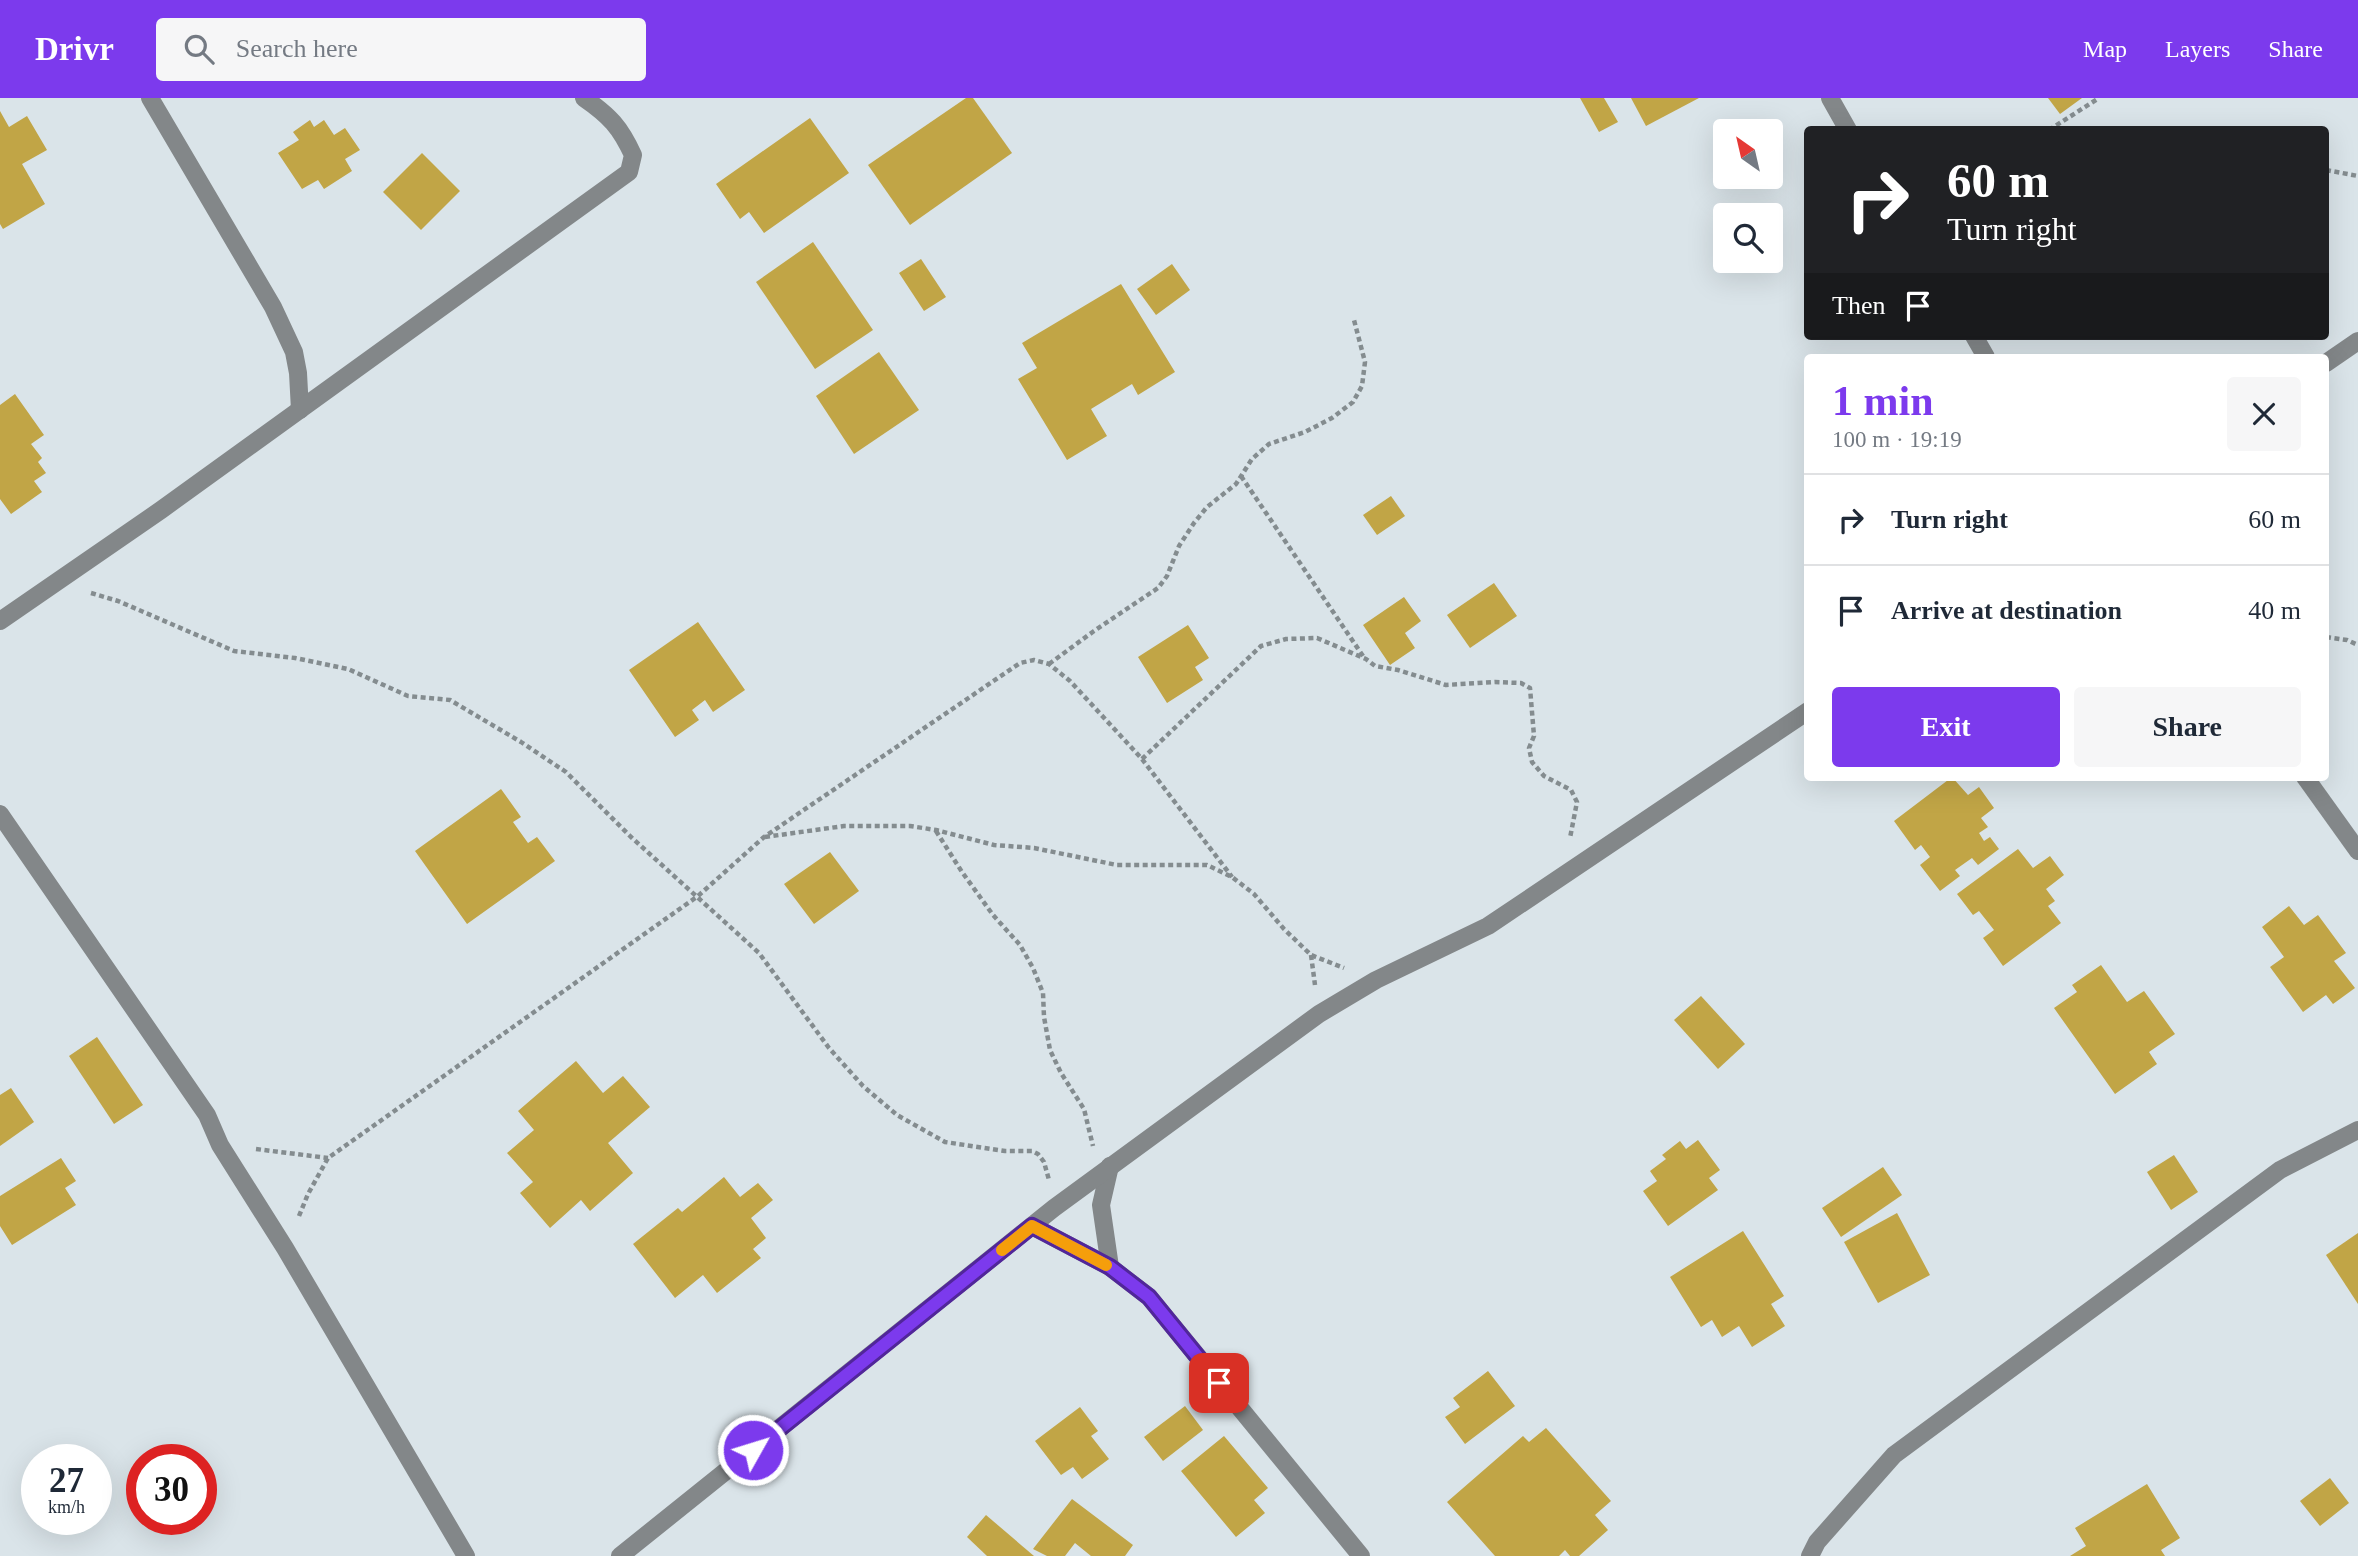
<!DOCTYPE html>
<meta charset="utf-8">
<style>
:root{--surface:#fff;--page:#f6f6f7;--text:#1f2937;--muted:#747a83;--line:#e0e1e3;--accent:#7c3aed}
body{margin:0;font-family:Georgia,serif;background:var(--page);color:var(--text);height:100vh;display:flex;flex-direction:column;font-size:26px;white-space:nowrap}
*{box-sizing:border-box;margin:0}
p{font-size:23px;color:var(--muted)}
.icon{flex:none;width:38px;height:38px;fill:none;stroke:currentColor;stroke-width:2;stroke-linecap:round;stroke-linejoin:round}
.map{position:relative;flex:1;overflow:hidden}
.sheet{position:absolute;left:1804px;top:256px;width:525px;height:427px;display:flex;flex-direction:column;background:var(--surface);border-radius:7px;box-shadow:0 7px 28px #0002}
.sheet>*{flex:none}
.banner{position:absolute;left:1804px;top:28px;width:525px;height:214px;border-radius:7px;box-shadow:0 7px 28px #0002;background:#202124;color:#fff;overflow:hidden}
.needle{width:46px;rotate:326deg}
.buttons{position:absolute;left:1713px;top:21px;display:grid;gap:14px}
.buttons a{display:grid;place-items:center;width:70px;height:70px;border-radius:7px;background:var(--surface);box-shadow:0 7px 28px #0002;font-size:35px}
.speed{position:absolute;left:21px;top:1346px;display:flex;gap:14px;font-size:35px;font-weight:700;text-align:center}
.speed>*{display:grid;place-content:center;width:91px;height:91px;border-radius:50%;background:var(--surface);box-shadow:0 7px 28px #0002;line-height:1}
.speed small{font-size:18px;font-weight:400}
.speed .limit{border:10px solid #d22;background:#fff;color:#111}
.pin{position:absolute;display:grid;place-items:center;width:60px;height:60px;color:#fff;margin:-30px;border-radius:14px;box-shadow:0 4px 10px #0006}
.me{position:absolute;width:77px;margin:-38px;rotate:51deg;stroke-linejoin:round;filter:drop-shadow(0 0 5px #0008)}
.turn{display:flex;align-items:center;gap:24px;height:147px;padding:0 28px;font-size:32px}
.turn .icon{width:91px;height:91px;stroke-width:2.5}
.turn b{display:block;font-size:49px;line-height:60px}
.then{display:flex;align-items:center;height:66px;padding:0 28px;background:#0003;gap:14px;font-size:26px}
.round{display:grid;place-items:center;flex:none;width:74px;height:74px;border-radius:7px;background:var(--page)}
.overview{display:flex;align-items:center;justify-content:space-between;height:119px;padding:0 28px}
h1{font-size:42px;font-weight:700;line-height:52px;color:var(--accent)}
.button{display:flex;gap:14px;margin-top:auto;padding:14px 28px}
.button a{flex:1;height:80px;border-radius:7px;background:var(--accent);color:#fff;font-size:28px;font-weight:700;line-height:80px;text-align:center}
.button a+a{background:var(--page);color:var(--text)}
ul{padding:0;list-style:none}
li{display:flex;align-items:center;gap:21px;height:91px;padding:0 28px;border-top:2px solid var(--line)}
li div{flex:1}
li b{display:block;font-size:26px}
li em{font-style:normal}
header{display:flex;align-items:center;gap:42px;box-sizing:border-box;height:98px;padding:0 35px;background:var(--accent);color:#fff}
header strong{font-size:33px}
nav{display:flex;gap:38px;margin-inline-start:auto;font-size:24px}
.search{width:490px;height:63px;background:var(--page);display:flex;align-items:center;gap:18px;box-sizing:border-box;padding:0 24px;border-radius:7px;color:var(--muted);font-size:26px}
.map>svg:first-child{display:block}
.building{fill:#c1a546}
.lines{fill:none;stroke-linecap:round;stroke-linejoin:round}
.path{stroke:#848c8f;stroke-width:4.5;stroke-dasharray:5 3.5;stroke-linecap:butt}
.minor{stroke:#838789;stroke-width:18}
.route-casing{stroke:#51269a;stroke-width:18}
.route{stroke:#7c3aed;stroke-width:12}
.slow{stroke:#f59e0b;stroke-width:12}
</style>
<header>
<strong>Drivr</strong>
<div class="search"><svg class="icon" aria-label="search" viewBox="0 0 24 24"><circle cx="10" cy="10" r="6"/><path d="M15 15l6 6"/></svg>Search here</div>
<nav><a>Map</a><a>Layers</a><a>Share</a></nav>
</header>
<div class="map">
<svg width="2358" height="1458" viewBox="0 0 2358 1458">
<rect width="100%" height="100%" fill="#dae4e9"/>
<g class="building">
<path d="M966,0H973L1012,55L910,127L868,67Z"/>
<path d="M1580,0H1604L1618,24L1599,34Z"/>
<path d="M1631,0H1699L1646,28Z"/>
<path d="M2048,0H2082L2060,16Z"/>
<path d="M0,13L9,29L27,18L47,52L22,66L45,106L3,131L0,126Z"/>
<path d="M810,20L849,75L764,135L749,114L740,121L716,86Z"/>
<path d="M310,22L314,29L324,22L334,37L345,30L360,52L345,61L352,73L324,91L318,82L302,91L278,55L299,42L293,34Z"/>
<path d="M422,55L460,93L421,132L383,94Z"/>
<path d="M813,144L873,232L815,271L756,184Z"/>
<path d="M921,161L946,199L924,213L899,175Z"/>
<path d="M1172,166L1190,192L1156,217L1137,191Z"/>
<path d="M1121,186L1175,274L1138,297L1132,286L1091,311L1107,338L1067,362L1018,281L1037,270L1022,245Z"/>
<path d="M879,254L919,312L854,356L816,298Z"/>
<path d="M15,296L44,337L31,346L42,360L38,364L46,375L34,383L42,394L11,416L0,401V307Z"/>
<path d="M1391,398L1405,418L1377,437L1363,417Z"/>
<path d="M1494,485L1517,518L1470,550L1447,517Z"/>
<path d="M1404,499L1421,523L1405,535L1415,550L1390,567L1363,527Z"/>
<path d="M698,524L745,592L713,614L705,602L692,612L699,622L675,639L629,572Z"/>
<path d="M1188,527L1209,560L1195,569L1203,582L1167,605L1138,559Z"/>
<path d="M1952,679L1968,697L1979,689L1994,710L1981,720L1988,729L1979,735L1984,743L1990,739L1999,751L1978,767L1972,760L1955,772L1960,778L1940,793L1920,767L1930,759L1921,747L1915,752L1894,723Z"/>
<path d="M501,691L521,719L513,724L528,745L537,739L555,763L467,826L415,753Z"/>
<path d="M2018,751L2033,770L2050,758L2064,777L2046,791L2055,803L2048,808L2061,825L2003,868L1983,840L1994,832L1979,813L1973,817L1957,796Z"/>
<path d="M830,754L859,793L814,826L784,786Z"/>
<path d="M2289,808L2304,827L2318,817L2346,855L2334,863L2355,890L2333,906L2326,897L2303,914L2270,869L2284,859L2262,829Z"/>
<path d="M2101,867L2127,904L2144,893L2175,936L2149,954L2157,966L2115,996L2054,910L2077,894L2072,887Z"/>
<path d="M1701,898L1745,946L1718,971L1674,922Z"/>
<path d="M97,939L143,1007L114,1026L69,958Z"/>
<path d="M576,963L603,995L623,978L650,1009L608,1045L633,1075L590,1113L581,1102L550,1130L520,1095L533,1084L507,1055L534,1032L518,1013Z"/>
<path d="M11,990L34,1024L0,1048V997Z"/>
<path d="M1698,1042L1720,1072L1709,1080L1718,1092L1668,1128L1643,1093L1657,1083L1650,1073L1666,1061L1662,1057L1680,1043L1686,1051Z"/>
<path d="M2174,1057L2198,1094L2171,1112L2147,1074Z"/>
<path d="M61,1060L76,1083L65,1090L76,1107L12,1147L0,1128V1098Z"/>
<path d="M1883,1069L1902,1097L1841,1139L1822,1110Z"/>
<path d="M724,1079L740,1099L758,1085L773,1102L751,1120L766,1140L753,1151L761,1160L717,1195L703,1177L675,1200L633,1146L678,1110L682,1114Z"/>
<path d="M1897,1115L1930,1177L1878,1205L1844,1144Z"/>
<path d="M1743,1133L1784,1198L1771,1206L1785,1228L1752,1249L1739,1228L1722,1239L1712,1222L1701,1229L1670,1179Z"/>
<path d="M2358,1135V1206L2326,1157Z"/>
<path d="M1488,1273L1515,1308L1465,1346L1445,1319L1460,1309L1453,1300Z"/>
<path d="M1185,1308L1203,1332L1163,1363L1144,1339Z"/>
<path d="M1080,1309L1098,1333L1091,1338L1109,1361L1082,1381L1073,1369L1061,1377L1035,1343Z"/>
<path d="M1546,1330L1611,1403L1595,1417L1608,1432L1579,1458H1570L1565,1452L1559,1458H1495L1447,1404L1523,1338L1529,1344Z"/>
<path d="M1224,1338L1268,1390L1254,1402L1265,1415L1236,1439L1181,1373Z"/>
<path d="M2330,1380L2349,1405L2320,1428L2300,1403Z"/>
<path d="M2147,1386L2180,1440L2161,1452L2165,1458H2070L2086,1448L2075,1430Z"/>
<path d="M1072,1401L1133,1447L1125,1458H1091L1075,1445L1065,1458H1047L1033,1451Z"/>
<path d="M986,1417L1034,1458H987L967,1439Z"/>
</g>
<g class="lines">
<g class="path">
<path d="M2049,32L2099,0"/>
<path d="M2326,72L2358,78"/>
<path d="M1241,378L1365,561"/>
<path d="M91,495L118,503L234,553L295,560L348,571L408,598L450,602L521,644L566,674L631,739L759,855L829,950L863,988L897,1017L945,1044L1005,1053H1032L1038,1056L1044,1064L1049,1082"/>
<path d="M2326,539L2347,542L2358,547"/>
<path d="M1049,566L1094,533L1158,490L1167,478L1179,448L1194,425L1207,409L1236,386L1252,361L1269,346L1305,334L1332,320L1353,304L1362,288L1365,264L1354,222"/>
<path d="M1142,661L1261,548L1286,541L1317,540L1366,561L1375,568L1398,572L1446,587L1495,584L1521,585L1530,590L1534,638L1529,650L1532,664L1544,678L1571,692L1577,704L1570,740"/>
<path d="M936,733L962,774L993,817L1020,847L1033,870L1043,895L1044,919L1050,952L1061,975L1084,1011L1093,1048"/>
<path d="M765,739L844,728H910L936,732L994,747L1034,750L1117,767H1207L1232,779L1254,796L1284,831L1311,857L1344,870"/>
<path d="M1311,857L1315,887"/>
<path d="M256,1051L328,1060"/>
<path d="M299,1118L308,1096L328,1060L698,798L764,739L1020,565L1034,562L1049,566L1070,583L1142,661L1232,779"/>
</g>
<g class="minor">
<path d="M150,0L273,209L294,254L298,275L300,312"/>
<path d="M1830,0L1848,32"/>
<path d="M1974,238L1986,259"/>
<path d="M2326,265L2358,243"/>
<path d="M0,523L161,412L629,74L633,57C620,29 610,18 584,0"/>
<path d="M2305,679L2358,753"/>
<path d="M0,716L207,1017L220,1047L285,1150L466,1458"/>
<path d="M1032,1128L1110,1169L1149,1199L1361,1458"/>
<path d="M1110,1169L1101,1107L1110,1068"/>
<path d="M620,1458L1054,1110L1319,916L1376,882L1488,828L1808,613"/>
<path d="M1810,1458L1817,1444L1894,1357L2280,1072L2358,1032"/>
</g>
</g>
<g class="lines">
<defs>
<path id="route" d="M753,1352L1032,1128L1110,1169L1149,1199L1219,1285"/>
</defs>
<use href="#route" class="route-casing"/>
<use href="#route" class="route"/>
<path class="slow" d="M1002,1152L1032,1128L1106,1167"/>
</g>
</svg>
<div class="buttons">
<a><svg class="needle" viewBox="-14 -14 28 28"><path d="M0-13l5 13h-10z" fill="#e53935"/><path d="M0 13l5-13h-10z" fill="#747a83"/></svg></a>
<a><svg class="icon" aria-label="search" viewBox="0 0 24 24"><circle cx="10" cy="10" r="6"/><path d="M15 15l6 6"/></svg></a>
</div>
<div class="speed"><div>27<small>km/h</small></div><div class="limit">30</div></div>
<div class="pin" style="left:1219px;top:1285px;background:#d93025"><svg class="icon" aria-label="arrive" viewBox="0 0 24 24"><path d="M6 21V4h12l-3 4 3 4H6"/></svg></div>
<svg class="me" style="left:753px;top:1352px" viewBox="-20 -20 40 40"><circle r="17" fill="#7c3aed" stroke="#fff" stroke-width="3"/><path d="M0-11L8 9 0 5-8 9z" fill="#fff"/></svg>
<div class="banner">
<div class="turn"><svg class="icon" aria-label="right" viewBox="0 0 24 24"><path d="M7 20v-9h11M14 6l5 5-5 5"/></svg><div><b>60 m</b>Turn right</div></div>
<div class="then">Then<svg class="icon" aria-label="arrive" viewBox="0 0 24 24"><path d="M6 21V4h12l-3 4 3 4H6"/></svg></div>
</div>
<section class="sheet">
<div class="overview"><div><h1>1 min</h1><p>100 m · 19:19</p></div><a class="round"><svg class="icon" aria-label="close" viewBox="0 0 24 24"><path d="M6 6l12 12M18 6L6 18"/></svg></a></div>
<ul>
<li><svg class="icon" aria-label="right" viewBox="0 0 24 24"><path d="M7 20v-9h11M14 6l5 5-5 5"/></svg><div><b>Turn right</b></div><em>60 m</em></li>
<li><svg class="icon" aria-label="arrive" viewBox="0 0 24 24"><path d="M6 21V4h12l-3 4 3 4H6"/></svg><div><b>Arrive at destination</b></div><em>40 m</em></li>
</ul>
<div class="button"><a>Exit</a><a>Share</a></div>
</section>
</div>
